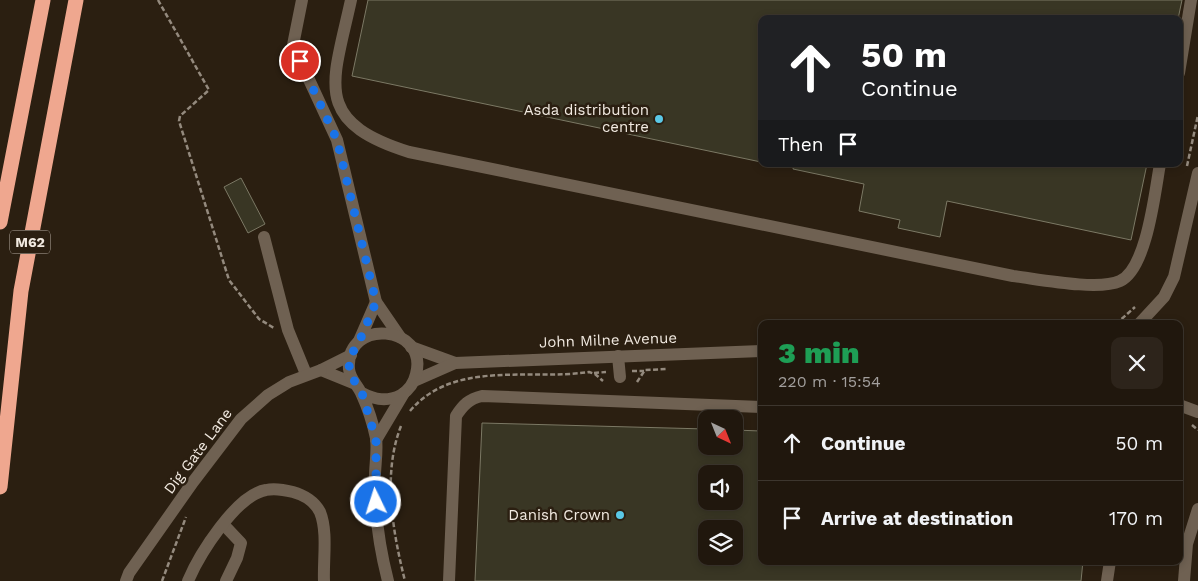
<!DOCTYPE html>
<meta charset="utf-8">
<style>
:root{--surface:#20170d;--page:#2d241b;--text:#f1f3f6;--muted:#a29f9d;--line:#3d362e}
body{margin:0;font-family:"Work Sans",sans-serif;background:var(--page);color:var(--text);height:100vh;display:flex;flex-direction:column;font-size:19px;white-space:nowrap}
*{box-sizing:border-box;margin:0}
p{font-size:16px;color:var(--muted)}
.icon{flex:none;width:28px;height:28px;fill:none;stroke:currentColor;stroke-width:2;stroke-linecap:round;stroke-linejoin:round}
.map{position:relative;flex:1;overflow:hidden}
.panel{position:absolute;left:758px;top:320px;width:425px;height:245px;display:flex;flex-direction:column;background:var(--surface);border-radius:10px;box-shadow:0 2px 8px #0003,0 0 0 1px var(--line)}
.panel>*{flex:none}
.hud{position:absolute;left:758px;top:15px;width:425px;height:152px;border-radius:10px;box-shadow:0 2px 8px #0003,0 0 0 1px var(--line);background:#202124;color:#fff;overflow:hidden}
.needle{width:32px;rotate:137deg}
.buttons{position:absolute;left:698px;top:410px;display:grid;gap:10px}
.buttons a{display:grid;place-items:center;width:45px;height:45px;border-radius:10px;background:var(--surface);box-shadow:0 2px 8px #0003,0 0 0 1px var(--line);font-size:25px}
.pin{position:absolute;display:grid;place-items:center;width:42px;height:42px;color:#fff;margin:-21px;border:2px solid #fff;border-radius:50%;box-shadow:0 1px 5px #0007}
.me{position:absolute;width:55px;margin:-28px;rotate:356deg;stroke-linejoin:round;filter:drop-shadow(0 0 4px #0008)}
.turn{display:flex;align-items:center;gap:18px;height:105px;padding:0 20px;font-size:22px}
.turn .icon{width:65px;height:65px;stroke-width:2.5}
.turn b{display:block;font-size:35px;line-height:42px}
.then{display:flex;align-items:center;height:48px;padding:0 20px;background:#0003;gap:10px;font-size:19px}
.round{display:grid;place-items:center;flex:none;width:52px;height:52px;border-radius:10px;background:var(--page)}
.summary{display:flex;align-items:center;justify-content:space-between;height:85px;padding:0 20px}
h1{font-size:30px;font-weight:800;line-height:38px;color:#1e9e55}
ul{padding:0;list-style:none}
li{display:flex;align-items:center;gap:15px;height:75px;padding:0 20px;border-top:1px solid var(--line)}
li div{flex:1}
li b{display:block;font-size:19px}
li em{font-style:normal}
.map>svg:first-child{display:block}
.building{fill:#393624;stroke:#7c7965;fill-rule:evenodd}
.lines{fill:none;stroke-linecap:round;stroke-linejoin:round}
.path{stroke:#948a7e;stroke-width:2.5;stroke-dasharray:5 2.5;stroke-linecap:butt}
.minor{stroke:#6f6152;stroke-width:12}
.highway{stroke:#efa78f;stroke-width:15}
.route{stroke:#1a73e8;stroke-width:9;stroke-dasharray:0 16.2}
.poi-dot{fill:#5ac8e6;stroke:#2b1f11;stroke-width:2}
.labels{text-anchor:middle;stroke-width:5;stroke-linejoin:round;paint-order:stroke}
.shield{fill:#2b1f11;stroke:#b6aca2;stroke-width:1}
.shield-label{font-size:14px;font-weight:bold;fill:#f1e9e0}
.poi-label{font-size:15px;fill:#f1e9e0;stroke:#2b1f11;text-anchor:end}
.street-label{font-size:15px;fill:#f1e9e0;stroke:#2b1f11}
</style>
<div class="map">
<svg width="1198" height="581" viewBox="0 0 1198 581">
<rect width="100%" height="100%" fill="#2b1f11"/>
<g class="building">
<path d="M368,0H1182L1178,19H761V162L352,76Z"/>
<path d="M794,164H1147L1131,240L947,201L940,237L898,228L900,220L859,211L864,184L793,169Z"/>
<path d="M241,178L265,224L248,233L224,187Z"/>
<path d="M482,423L706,429V446H734V430L761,431V561H1083L1081,581H475ZM706,474H734V501H706ZM706,529H734V556H706Z"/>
</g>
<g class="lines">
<g class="path">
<path d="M158,0L209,90L180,116L179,121L229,280L259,319L274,328"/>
<path d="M1187,166L1198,115"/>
<path d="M1116,324L1135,307"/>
<path d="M632,371H644"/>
<path d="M594,373L606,372"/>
<path d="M637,382L645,370L667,369"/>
<path d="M410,411C454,359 530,381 589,372L595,374L603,381"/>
<path d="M1192,425L1198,430"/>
<path d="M401,426C382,474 393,533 405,581"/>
<path d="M162,581L186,517"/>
</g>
<g class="minor">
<path d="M302,0L293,45L337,140L376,302L400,337"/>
<path d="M351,0C333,83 311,121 409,152L1013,276C1038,279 1098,291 1120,281C1147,269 1155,191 1160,164"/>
<path d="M1179,73L1191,0"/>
<path d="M264,237L288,330L306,374"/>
<path d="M1139,324L1164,297L1174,277L1198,173"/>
<path d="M359,341L376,302"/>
<path d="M411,347L455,363"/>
<path d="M351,355L321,370L353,383"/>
<path d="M618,356L620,377"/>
<path d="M414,381L455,363L761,351"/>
<path d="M362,393C375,400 387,402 401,395C409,390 414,383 416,374C429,325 345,317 349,369C350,380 358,385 362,395C368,408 373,424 376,438C378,453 374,469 375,484C375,516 380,550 388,581"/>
<path d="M1179,405L1198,412"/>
<path d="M376,440L404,393"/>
<path d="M224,525L241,543L237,558L226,581"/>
<path d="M126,581L129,573L193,482L241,419L268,395L289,382L321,370"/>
<path d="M188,581C199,555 236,495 266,490C275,488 285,490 293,492C304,495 315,502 320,512C328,532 323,560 324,581"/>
<path d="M449,581L456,416C463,405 469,399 482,396L761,407"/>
<path d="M1107,581L1110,561"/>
<path d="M1184,581L1187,544L1198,509"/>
</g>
<g class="highway">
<path d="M0,222L43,0"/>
<path d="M0,487L21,291L76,0"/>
</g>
</g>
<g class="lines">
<path class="route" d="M300,61L337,140L376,302L359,342L351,355L349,364L350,374L362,393L376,440V502"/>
</g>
<g class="poi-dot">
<circle cx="659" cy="119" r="5"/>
<circle cx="620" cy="515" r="5"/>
</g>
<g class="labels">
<rect class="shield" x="10" y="230.5" width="40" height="23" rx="4"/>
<g class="shield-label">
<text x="30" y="247">M62</text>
</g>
<g class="poi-label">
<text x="649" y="115">Asda distribution<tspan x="649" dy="17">centre</tspan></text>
<text x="610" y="520">Danish Crown</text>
</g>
<g class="street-label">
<text transform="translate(608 340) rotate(-2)" y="5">John Milne Avenue</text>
<text transform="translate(198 451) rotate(-53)" y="5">Dig Gate Lane</text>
</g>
</g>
</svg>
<div class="buttons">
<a><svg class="needle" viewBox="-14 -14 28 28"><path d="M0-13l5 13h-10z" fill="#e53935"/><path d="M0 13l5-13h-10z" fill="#a29f9d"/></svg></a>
<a><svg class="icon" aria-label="sound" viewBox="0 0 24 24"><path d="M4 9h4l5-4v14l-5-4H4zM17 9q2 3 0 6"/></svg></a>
<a><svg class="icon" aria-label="layers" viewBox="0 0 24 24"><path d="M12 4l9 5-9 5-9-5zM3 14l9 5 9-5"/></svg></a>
</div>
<div class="pin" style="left:300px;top:61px;background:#d93025"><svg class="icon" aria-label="arrive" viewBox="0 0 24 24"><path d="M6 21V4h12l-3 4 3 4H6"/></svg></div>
<svg class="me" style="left:376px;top:502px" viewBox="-20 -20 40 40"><circle r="17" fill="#1a73e8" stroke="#fff" stroke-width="3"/><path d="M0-11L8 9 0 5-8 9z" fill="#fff"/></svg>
<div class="hud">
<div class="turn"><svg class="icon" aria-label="ahead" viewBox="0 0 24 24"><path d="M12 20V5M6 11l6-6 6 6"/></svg><div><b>50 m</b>Continue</div></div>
<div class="then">Then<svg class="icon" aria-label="arrive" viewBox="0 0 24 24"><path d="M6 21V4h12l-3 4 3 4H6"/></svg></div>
</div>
<section class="panel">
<div class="summary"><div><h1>3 min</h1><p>220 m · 15:54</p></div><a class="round"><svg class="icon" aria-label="close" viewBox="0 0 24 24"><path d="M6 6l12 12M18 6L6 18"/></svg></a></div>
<ul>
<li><svg class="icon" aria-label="ahead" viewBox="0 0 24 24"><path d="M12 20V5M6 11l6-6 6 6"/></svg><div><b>Continue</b></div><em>50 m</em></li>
<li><svg class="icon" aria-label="arrive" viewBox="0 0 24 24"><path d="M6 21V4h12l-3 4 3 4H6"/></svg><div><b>Arrive at destination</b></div><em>170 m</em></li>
</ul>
</section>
</div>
